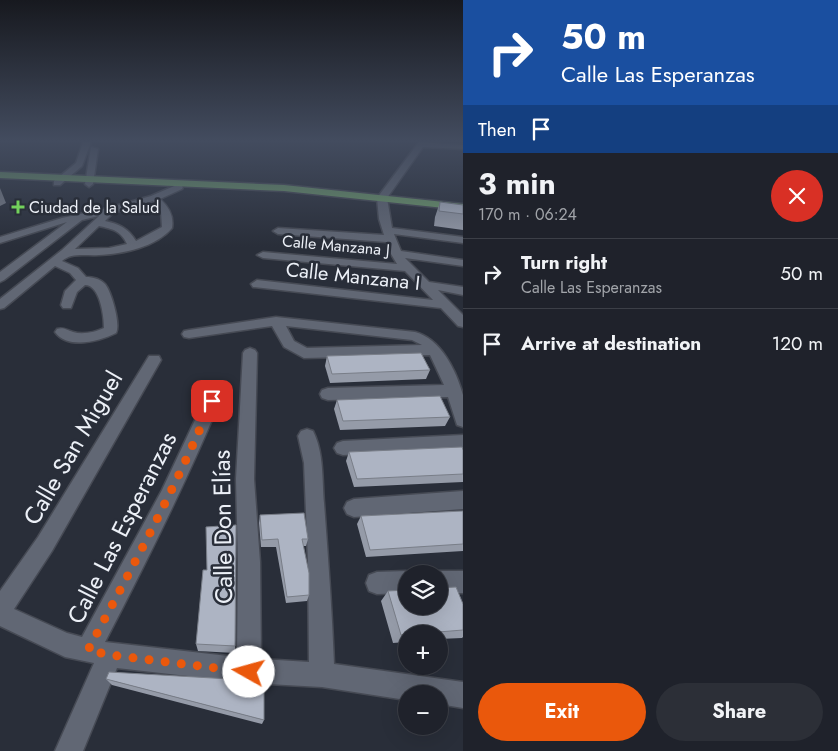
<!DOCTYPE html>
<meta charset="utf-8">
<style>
:root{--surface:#1f222b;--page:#2c2f37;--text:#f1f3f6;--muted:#a1a4a9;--line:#3c3f47;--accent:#ea580c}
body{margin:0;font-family:Jost,sans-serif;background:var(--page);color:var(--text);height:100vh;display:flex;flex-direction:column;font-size:19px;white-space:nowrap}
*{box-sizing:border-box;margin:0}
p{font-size:16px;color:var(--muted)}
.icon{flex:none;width:28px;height:28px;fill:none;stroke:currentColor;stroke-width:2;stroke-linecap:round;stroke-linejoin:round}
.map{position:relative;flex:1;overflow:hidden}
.sheet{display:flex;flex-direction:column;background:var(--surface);width:375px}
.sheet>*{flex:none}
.banner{background:#1a4fa0;color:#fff;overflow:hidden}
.buttons{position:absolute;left:398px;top:565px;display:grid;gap:10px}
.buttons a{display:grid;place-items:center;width:50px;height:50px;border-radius:50%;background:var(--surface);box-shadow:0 5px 20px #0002,0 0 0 1px var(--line);font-size:25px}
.pin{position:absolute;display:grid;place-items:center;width:42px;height:42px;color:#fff;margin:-21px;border-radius:10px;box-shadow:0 2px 8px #0006}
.me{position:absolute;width:55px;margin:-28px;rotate:277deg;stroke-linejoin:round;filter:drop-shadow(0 0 4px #0008)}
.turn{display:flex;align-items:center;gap:18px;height:105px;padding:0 15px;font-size:22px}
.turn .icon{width:65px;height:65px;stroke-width:2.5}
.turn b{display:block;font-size:35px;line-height:42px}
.then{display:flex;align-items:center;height:48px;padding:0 15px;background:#0003;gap:10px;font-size:19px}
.round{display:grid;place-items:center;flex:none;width:52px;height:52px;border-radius:26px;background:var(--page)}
.summary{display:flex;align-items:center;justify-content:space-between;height:85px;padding:0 15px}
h1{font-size:30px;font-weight:700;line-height:38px}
.primary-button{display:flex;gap:10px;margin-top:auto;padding:10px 15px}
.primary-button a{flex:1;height:58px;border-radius:30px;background:var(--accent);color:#fff;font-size:20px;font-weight:700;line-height:58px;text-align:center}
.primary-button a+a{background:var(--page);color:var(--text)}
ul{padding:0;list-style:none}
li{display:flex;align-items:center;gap:15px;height:70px;padding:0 15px;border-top:1px solid var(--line)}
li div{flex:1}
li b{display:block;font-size:19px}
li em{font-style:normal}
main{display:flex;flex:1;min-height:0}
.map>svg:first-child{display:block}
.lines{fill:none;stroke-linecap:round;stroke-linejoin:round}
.minor-casing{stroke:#464a54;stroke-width:3}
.major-casing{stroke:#464a54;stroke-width:3}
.minor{fill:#616774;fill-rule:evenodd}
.major{fill:#6e9b6b;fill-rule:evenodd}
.wall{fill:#959ba8}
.shaded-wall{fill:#797e88}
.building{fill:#adb4c3;stroke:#797e88}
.route{stroke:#ea580c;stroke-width:9;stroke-dasharray:0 16.2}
.poi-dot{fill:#73d25c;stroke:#292e39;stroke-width:2}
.labels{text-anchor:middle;stroke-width:5;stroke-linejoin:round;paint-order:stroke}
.far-poi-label{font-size:16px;fill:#ecf0f7;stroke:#292e39;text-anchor:start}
.far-street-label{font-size:16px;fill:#ecf0f7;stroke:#292e39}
.street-label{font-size:20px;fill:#ecf0f7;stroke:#292e39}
.near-street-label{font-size:24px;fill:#ecf0f7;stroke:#292e39}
</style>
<main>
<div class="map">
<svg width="463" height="751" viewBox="0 0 463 751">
<rect width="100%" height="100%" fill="#292e39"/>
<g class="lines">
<defs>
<g id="minor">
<path d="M83,142H91L82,166L60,185H54V181L76,163Z"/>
<path d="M419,142L463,145V149L423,147L387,198L392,228L463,237V243L394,234L401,251L463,260V266L405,258L429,282L463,287V295L438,290L463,315V327L458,326L441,308L253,287L251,284L257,280L433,300L405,271L263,258L257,255L263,252L397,264L391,254L386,242L278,234L273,231L278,228L384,235L379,219L377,198Z"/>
<path d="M91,147L98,149L93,184L89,187L85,184Z"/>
<path d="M179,184L183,187L182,189L160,199C169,207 174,216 172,228C156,247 123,254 99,255C86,256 72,252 62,261L78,268L86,277C93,277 100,279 105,284C111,291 121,324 116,333C100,341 68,350 55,332L57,329C64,327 66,330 73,332C83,335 95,332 104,328C104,316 100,285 85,285L77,292L71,308H63L61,305L65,291L76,280L70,273L55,266L4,308L0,309V299L62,250L99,216L82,220L4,280L0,282V272L67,222L0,243V237L62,218L108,208L151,196ZM153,201L161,211L162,227L136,241C128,228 119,224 105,221L113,213ZM99,226C113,229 121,231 127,244L109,248L75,249Z"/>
<path d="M276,317L415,332C441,339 456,370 463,395C463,404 463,417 463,427L457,425L448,397L328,400L322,398L320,394L322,390L328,388L444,385L430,355L304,358L284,347L272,326L189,338L184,337L182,334L184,331L189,330ZM286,326L412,340L422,345L307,348L294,341Z"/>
<path d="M250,348L255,350L257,353L254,479L260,562L261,659L309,662L308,561L304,463L298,436L301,431L307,429L313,431C324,453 322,479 324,503C328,557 332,610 334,664L463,682V708L439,704V694H406V700L322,687L249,683L117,668L83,751H55L94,663L65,657L0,626V591L38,537L149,356H159L161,360L52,551L14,609L67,633L82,637L162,490L204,401L206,397L212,395L218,397L220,401C186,483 146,563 105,642L237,657L238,562L236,479L243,353L245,350Z"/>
<path d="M463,435V449L343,455L337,453L334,448L337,443L343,441Z"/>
<path d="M463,491V509L354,517L347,514L344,508L347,502L354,499Z"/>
<path d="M406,571L412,574H406V593L377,594L369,591L366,583L369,575L377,572Z"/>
<path d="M439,571H463V593H439V574H433Z"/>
</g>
<path id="major" d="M0,172L284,185L463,204V210L284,191L0,178Z"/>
</defs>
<use href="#minor" class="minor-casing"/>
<use href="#major" class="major-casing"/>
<use href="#minor" class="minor"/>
<use href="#major" class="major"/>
</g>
<g class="wall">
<path d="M440,202L463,205V230L434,226L435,217Z"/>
<path d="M327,356L430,370L426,379L330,383L325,366Z"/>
<path d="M337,400L450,417L445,426L340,430L334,409Z"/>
<path d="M463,450V482L354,487L346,461L349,452Z"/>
<path d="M463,511V551L366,557L357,524L361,516Z"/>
<path d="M260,515L308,539L306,546H303L309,595L307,601L286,603L276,547H261L259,523Z"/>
<path d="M236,525L235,653L198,651L196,644L207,570Z"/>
<path d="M388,591L463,604V637L462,638L439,639V634H406V642L393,643L381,601Z"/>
<path d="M106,679L264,720L262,724L112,685Z"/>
</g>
<path class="shaded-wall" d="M0,188L6,203L0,206Z"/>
<g class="building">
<path d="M440,202L463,205V214L439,211Z"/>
<path d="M421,353L430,370L332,374L327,356Z"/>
<path d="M440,396L450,417L343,421L337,400Z"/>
<path d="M462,447L463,450V474L357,479L349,452Z"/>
<path d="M463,511V544L370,550L361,516Z"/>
<path d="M304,513L308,539H302L309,573V595L287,597L278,539L262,540L260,515Z"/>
<path d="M236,525L235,646L196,644L203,570H207L206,527Z"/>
<path d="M456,587L463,604V630L401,635L388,591L406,590V606H439V588Z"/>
<path d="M109,672L264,681V720L106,679Z"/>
</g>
<linearGradient id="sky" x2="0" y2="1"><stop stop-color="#17191f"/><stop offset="0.57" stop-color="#434c5f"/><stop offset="1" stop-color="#434c5f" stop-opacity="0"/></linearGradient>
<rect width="463" height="247" fill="url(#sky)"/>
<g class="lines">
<path class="route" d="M212,401C176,487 132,568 88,650L110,655L249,672"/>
</g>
<path class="poi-dot" d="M15.5 199.5h5v5h5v5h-5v5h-5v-5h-5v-5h5z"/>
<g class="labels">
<g class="far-poi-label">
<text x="29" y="213">Ciudad de la Salud</text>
</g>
<g class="far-street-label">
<text transform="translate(336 245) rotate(5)" y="6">Calle Manzana J</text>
</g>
<g class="street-label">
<text transform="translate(353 276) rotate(6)" y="7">Calle Manzana I</text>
</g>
<g class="near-street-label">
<text transform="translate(73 448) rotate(-60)" y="8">Calle San Miguel</text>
<text transform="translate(223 527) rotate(-91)" y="8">Calle Don Elías</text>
<text transform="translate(122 528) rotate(-63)" y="8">Calle Las Esperanzas</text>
</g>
</g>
</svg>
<div class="buttons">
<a><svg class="icon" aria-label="layers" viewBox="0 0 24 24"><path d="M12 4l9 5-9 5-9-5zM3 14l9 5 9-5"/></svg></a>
<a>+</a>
<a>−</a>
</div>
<div class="pin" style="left:212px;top:401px;background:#d93025"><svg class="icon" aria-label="arrive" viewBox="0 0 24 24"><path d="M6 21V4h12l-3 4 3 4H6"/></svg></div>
<svg class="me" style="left:249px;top:672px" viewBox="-20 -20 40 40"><circle r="19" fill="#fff"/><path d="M0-13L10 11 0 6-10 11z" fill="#ea580c"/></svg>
</div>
<section class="sheet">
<div class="banner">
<div class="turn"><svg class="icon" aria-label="right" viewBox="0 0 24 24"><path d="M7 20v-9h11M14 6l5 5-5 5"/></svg><div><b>50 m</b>Calle Las Esperanzas</div></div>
<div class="then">Then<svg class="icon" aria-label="arrive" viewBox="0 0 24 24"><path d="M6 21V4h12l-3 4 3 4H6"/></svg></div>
</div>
<div class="summary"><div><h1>3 min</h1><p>170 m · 06:24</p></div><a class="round" style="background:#d93025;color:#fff"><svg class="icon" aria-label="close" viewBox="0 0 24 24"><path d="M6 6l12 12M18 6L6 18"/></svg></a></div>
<ul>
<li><svg class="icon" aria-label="right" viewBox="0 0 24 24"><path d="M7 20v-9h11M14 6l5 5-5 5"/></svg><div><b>Turn right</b><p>Calle Las Esperanzas</p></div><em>50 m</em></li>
<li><svg class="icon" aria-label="arrive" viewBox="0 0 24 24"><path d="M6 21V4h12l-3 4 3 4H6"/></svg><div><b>Arrive at destination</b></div><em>120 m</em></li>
</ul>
<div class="primary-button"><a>Exit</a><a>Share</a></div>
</section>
</main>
